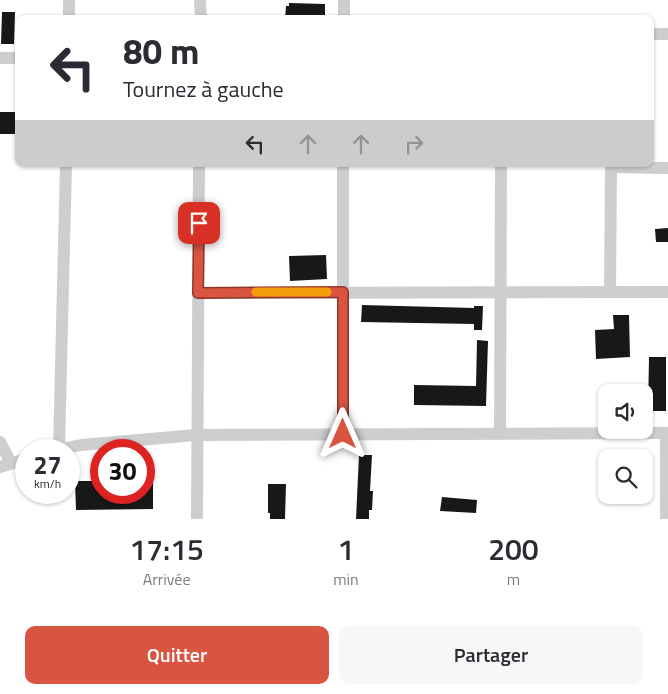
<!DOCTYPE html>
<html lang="fr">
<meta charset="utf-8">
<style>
:root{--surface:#fff;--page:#f7f7f7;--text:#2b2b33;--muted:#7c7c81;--accent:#d95441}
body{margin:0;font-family:"Titillium Web",sans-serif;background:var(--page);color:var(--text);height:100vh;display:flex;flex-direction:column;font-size:19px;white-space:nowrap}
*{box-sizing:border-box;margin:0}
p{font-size:16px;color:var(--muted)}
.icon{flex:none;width:28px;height:28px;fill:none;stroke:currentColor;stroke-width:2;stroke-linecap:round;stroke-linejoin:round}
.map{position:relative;height:519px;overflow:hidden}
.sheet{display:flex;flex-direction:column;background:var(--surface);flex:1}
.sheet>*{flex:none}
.banner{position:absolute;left:15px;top:15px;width:639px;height:152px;border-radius:10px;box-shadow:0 1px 4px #0004;background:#fff;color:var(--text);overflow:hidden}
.tools{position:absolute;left:598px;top:384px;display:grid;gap:10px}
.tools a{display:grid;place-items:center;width:55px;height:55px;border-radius:10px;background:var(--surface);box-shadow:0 1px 4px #0004;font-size:25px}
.speed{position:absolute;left:15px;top:439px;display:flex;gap:10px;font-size:25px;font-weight:700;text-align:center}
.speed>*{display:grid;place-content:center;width:65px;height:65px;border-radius:50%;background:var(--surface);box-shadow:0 1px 4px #0004;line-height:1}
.speed small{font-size:12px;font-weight:400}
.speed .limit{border:8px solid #d22;background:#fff;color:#111}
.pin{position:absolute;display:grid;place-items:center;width:42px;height:42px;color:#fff;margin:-21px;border-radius:10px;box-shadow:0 2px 8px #0006}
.me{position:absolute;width:55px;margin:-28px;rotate:0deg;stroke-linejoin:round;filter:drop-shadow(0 0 4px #0008)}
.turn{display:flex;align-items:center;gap:18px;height:105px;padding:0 25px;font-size:22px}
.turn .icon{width:65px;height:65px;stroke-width:2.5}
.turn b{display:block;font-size:35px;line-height:42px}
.lanes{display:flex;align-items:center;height:48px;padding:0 25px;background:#0003;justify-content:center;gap:25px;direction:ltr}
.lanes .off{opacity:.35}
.eta{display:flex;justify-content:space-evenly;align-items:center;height:85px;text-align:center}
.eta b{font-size:30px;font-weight:600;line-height:35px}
.cta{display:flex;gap:10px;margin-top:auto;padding:10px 25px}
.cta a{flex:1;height:58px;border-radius:10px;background:var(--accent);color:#fff;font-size:20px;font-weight:600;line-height:58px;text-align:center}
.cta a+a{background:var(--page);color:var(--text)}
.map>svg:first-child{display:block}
.building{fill:#181818}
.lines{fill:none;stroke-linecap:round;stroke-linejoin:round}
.minor{stroke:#cecece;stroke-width:12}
.route-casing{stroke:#8d372a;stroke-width:12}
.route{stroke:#d95441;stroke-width:9}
.slow{stroke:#f59e0b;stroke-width:9}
</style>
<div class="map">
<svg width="668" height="519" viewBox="0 0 668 519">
<rect width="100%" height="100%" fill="#fff"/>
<g class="building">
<path d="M289,3L325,4V19H285L286,6H289Z"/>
<path d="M2,12H15L14,44H1Z"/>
<rect x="0" y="112" width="19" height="22"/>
<path d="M668,228V242H656L655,229Z"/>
<path d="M326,255L327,279L290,281L289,256Z"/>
<path d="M362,305L474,308V306H483L482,330H474V324L361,322Z"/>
<path d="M613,315H629L630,357L596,359L595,330L614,329Z"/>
<path d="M477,340L488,341L486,406L414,405V385L476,386Z"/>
<path d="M649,357H666V411H648Z"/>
<path d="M359,455H372L370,491H373L372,510H369V519H356Z"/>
<path d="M144,480H153V509L76,510L75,481H101V492H144Z"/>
<path d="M268,484H286L285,519H270V513H268Z"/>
<path d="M442,497L477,500L476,513L440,511Z"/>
</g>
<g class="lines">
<g class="minor">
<path d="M200,0L201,19"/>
<path d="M69,19V0"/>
<path d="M344,19V0"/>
<path d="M650,34H668"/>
<path d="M0,58H19"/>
<path d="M611,167L668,168"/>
<path d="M610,292L611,164"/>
<path d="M198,293L668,292"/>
<path d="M500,433L501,164"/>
<path d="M343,434V164"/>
<path d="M0,442L11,463"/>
<path d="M59,449L66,164"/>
<path d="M57,450L81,445L196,435L668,433"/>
<path d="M0,467L26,459"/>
<path d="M197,519L199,164"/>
<path d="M666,519V433"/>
</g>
</g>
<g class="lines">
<defs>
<path id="route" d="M199,223L198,293L343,292V434"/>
</defs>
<use href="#route" class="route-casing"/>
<use href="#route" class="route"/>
<path class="slow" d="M256,292H327"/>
</g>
</svg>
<div class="tools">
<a><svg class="icon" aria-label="sound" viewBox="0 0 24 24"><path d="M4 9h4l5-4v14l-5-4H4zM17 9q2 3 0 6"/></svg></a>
<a><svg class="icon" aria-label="search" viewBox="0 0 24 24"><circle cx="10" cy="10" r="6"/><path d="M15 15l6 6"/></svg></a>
</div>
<div class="speed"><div>27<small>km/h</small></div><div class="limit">30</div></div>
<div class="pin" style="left:199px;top:223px;background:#d93025"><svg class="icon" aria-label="arrive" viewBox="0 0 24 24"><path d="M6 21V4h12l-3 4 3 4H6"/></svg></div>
<svg class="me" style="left:343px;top:434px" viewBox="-20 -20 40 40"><path d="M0-17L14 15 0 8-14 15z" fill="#d95441" stroke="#fff" stroke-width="4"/></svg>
<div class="banner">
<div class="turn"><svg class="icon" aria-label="left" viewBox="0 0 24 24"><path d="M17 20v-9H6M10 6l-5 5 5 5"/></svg><div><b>80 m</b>Tournez à gauche</div></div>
<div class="lanes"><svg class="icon" aria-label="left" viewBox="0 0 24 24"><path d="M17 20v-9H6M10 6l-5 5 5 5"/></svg><svg class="icon off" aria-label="ahead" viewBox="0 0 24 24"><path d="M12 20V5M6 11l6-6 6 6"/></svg><svg class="icon off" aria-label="ahead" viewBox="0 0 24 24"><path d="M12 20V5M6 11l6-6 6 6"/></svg><svg class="icon off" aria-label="right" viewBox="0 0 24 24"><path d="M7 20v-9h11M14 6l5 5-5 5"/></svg></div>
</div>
</div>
<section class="sheet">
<div class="eta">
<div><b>17:15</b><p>Arrivée</p></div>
<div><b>1</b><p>min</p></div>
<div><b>200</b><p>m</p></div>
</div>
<div class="cta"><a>Quitter</a><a>Partager</a></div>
</section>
